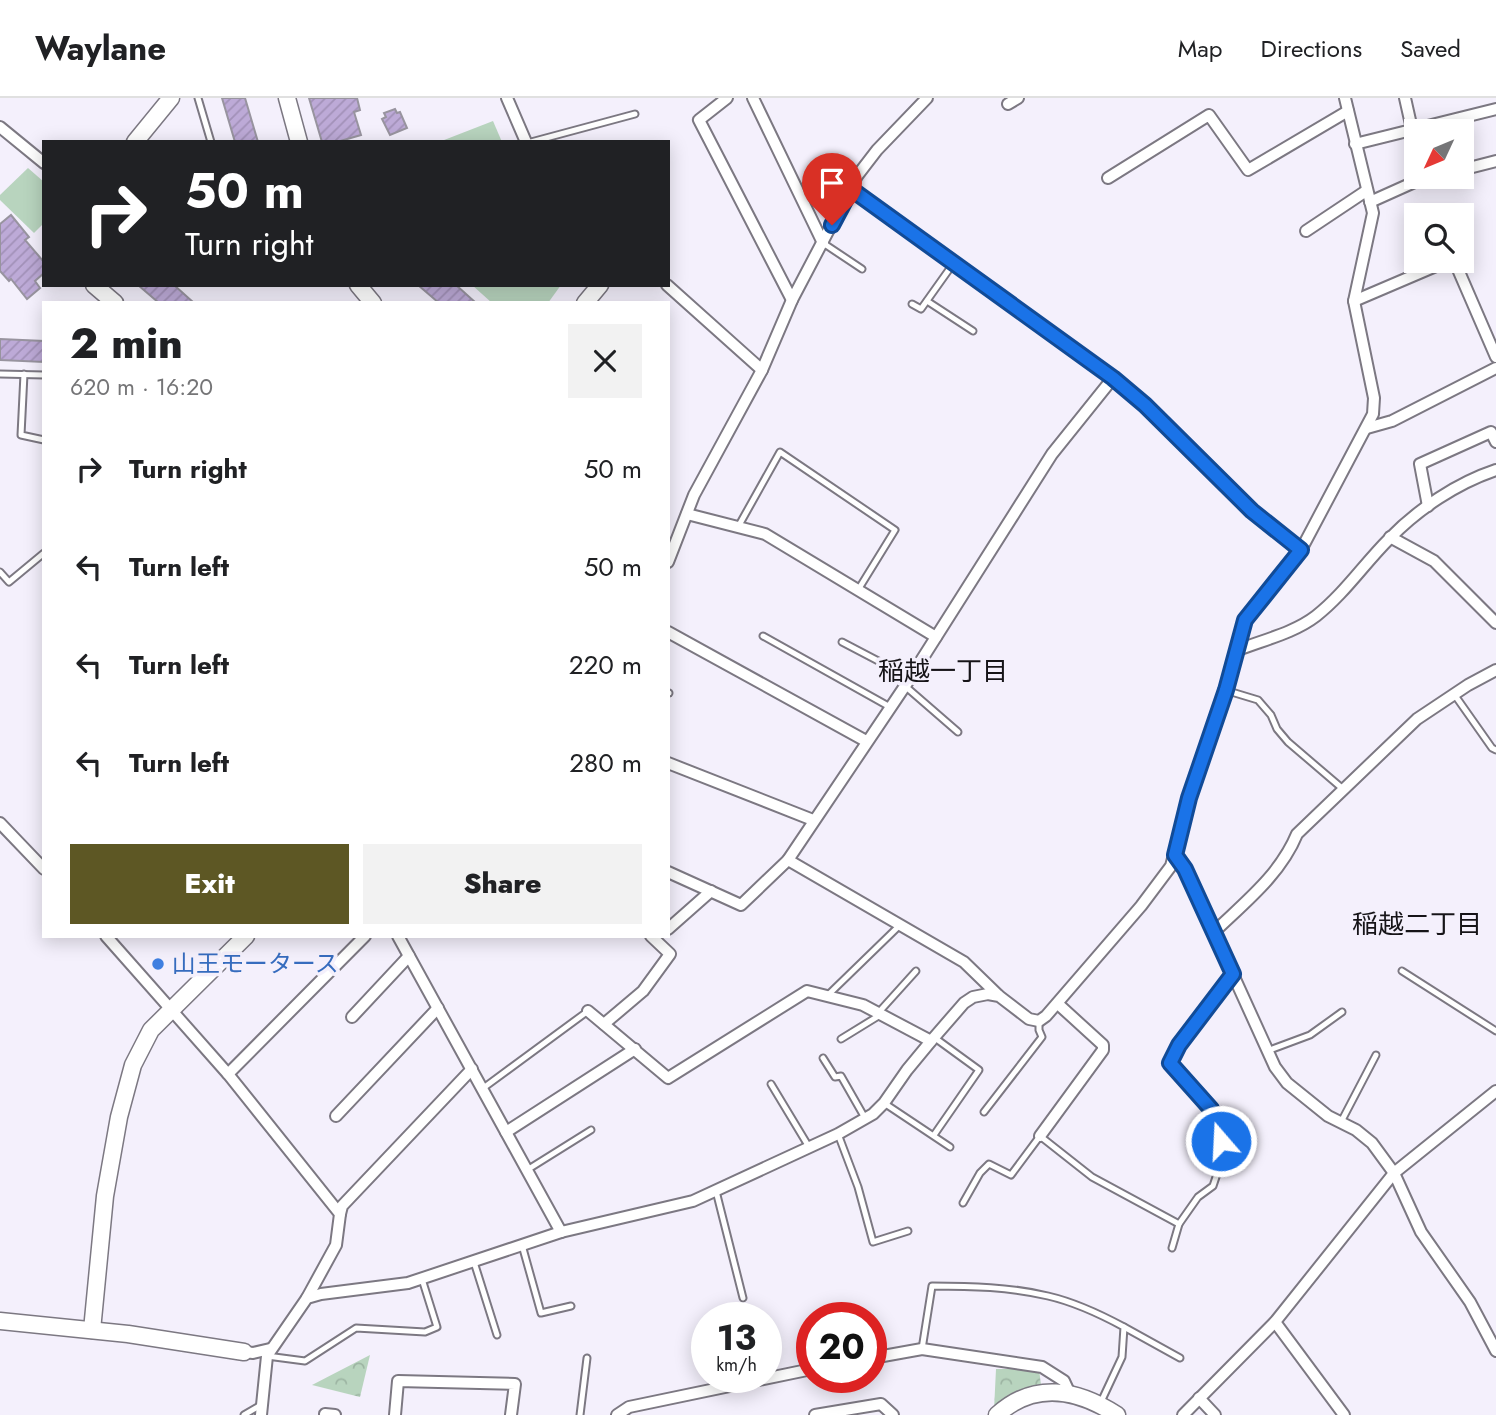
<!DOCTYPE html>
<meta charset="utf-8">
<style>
:root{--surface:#fff;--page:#f2f2f2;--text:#202124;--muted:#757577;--line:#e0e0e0;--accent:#5d5724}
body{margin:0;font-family:Jost,"Noto Sans JP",sans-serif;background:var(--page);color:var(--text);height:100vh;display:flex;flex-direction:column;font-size:26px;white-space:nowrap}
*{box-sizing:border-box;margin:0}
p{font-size:23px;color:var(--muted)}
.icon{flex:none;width:38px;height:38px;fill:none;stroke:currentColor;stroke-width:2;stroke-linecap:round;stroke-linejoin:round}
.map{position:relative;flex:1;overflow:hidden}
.side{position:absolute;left:42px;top:203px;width:628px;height:637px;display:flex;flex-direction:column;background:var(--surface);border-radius:0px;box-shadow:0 4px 18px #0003}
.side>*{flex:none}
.top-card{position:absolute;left:42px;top:42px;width:628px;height:147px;border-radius:0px;box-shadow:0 4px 18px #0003;background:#202124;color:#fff;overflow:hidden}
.needle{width:46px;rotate:226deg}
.buttons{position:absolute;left:1404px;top:21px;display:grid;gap:14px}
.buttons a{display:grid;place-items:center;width:70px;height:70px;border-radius:0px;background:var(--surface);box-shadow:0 4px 18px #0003;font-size:35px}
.speed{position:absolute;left:691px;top:1204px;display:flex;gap:14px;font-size:35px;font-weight:700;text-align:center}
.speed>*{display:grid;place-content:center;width:91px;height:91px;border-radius:50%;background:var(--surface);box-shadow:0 4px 18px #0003;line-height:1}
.speed small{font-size:18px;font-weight:400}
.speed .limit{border:10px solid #d22;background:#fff;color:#111}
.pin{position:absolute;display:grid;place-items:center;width:60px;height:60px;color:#fff;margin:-72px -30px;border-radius:50% 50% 50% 0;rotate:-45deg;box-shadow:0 0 7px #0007}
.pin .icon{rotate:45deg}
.me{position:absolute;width:77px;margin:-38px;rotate:341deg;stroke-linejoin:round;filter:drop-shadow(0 0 5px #0008)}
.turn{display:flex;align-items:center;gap:24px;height:147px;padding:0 28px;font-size:32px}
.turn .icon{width:91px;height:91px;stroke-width:2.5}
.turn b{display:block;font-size:49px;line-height:60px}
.round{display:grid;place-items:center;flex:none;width:74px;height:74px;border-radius:0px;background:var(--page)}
.summary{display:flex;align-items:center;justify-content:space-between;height:119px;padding:0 28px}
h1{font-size:42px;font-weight:800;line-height:52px}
.action{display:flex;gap:14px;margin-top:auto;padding:14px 28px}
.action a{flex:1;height:80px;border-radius:0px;background:var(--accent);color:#fff;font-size:28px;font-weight:800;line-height:80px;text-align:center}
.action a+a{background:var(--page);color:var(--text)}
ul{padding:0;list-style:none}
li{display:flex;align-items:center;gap:21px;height:98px;padding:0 28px}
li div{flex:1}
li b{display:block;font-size:26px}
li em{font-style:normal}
header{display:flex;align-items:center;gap:42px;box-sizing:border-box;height:98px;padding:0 35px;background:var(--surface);border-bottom:2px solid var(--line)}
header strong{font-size:33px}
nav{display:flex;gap:38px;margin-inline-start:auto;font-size:24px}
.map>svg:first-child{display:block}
.grass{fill:#b8d4be}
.park{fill:url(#park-crowns)}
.building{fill:url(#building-hatch);stroke:#98949f;stroke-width:2}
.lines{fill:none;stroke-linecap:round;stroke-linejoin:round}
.lane-casing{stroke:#7c7882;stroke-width:9}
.street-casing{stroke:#7c7882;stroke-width:14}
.secondary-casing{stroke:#7c7882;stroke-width:19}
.lane{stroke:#fff;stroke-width:5}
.street{stroke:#fff;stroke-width:10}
.secondary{stroke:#fff;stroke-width:16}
.route-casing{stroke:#114b97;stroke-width:18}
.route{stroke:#1a73e8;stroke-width:12}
.shop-dot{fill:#3f7fe0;stroke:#f4f0fc;stroke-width:2.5}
.labels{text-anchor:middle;stroke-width:7;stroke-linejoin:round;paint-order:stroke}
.shop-label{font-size:24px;fill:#366cbe;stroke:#f4f0fc;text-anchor:start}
.neighbourhood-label{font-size:26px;fill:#161418;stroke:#f4f0fc}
</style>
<header>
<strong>Waylane</strong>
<nav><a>Map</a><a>Directions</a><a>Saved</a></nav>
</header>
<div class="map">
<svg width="1496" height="1317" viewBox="0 0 1496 1317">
<defs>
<pattern id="park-crowns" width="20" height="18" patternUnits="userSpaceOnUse" patternTransform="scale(1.75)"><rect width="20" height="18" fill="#b8d4be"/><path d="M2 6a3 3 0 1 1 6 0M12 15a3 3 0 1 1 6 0" fill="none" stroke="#9db5a3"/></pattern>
<pattern id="building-hatch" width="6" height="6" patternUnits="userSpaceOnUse" patternTransform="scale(1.75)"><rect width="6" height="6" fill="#bdaad7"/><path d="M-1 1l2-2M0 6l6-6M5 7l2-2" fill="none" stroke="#a291b8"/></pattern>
</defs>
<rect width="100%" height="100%" fill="#f4f0fc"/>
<g class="grass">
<path d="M493,23L502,44H439Z"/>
<path d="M28,70L44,84V125L34,135L0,102V97Z"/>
<path d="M472,187H561L548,205H492Z"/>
</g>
<g class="park">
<path d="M370,1257L360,1299L312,1287Z"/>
<path d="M996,1271H1039L1041,1287L1025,1292L994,1312Z"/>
</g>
<g class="building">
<path d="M222,0H245L258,44H235Z"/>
<path d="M309,0H357L360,12L354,14L361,37L337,44H322Z"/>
<path d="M395,11L397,15L400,14L407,30L390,37L382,21L386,19L384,15Z"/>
<path d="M11,117L29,139L25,142L44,164V175L35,183L40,190L27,201L11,181L9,183L0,173V126Z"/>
<path d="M138,187H174L194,205H159Z"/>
<path d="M418,187H456L476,205H439Z"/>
<path d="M0,241L44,243V264L0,262Z"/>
</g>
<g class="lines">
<defs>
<g id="lane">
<path d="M198,0L211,44"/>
<path d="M531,44L635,16"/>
<path d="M823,145L862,171"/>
<path d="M927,203L973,233"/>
<path d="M912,206L921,211L953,166"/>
<path d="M0,276L44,277"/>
<path d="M24,276L21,337L44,342"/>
<path d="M1113,280C1178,335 1233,399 1301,452"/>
<path d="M738,429L780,354L895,432L858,492"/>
<path d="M0,474L9,484L44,455"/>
<path d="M763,538L890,609"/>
<path d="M842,544L884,566L905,588L958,634"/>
<path d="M1225,592L1258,602L1271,617L1277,631L1288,644L1343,691"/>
<path d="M668,595H669"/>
<path d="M1454,596L1492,650L1496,652"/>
<path d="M1402,873L1496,933"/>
<path d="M828,897L899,828"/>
<path d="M879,914L916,873"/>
<path d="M841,941L880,917"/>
<path d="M1267,953L1310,937L1342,914"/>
<path d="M823,960L835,979L841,978L865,1020"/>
<path d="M771,986L809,1049"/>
<path d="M482,991L588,913"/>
<path d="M884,1005L950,1049"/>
<path d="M984,1014L1042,939L1039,932V923"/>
<path d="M1341,1024L1376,957"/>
<path d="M838,1036L858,1089L873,1144L908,1133"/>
<path d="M934,1037L979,972L935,940"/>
<path d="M527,1072L591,1032"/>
<path d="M716,1093L743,1200"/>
<path d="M963,1105L980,1075L989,1066L1011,1077L1040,1038L1092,1079L1179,1126"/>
<path d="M522,1147L541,1215L571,1208"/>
<path d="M1172,1150L1179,1126L1198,1099L1213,1088L1220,1067L1221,1043L1211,1011L1170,965L1179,947L1233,876"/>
<path d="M474,1164L497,1237"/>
<path d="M1124,1229L1180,1260"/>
<path d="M922,1251L932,1188C970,1188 1011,1189 1048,1198C1074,1204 1100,1216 1124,1229L1122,1259L1100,1306"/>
<path d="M267,1258L305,1263L356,1230L425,1234L437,1229L422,1181"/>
<path d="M244,1317L261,1307"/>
<path d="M580,1317L587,1260"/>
</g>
<g id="street">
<path d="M507,0L526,44"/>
<path d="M727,0L699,22L792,202"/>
<path d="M753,0L823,145"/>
<path d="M1405,0L1412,31"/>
<path d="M1008,6L1018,0"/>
<path d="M0,29L44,65"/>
<path d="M1355,46L1496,11"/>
<path d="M1461,72L1496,63"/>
<path d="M1108,80L1209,17L1248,72L1348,13"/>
<path d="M851,91L1113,280L1052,356L905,588L788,762L964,864L998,897"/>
<path d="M1370,104L1419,82L1431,79"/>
<path d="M1306,133L1366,93"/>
<path d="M667,187L762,272"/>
<path d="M1354,203L1443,165L1457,169L1496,259"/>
<path d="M1367,330L1392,323L1496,270"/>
<path d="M1428,408L1420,366L1491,334L1496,344"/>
<path d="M687,416L765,436L936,539"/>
<path d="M1390,439L1434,463L1496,525"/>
<path d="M668,464L694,397L762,272L792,202L857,78L877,52L927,0"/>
<path d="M668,534L866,643"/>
<path d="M1238,552C1263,542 1294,535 1316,518C1344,496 1364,466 1389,441C1418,411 1457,385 1496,372"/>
<path d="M668,665L813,722"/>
<path d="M0,725L44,771"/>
<path d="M1175,757L1185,771L1275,969L1287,985L1328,1018L1356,1032L1372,1045L1394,1075L1421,1134L1470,1204L1496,1253"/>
<path d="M668,774L741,807L788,762"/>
<path d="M668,831L711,793"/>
<path d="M1214,834C1245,804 1280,777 1297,736L1417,621L1468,587L1496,572"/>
<path d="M106,838L228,976L340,1116L336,1147L307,1200"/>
<path d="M398,838L561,1134"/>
<path d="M588,913L668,980L807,893L863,907L931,943"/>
<path d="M352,919L409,858"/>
<path d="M604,926L643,893L670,856L651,838"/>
<path d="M228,976L365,838"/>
<path d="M336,1018L438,910"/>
<path d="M506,1034L635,951"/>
<path d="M1040,1038L1103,952V947L1058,906"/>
<path d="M340,1116L342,1108L472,971"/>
<path d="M1275,1224L1344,1317"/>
<path d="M244,1254L253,1255L270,1251"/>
<path d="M872,1260L922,1251L1042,1269L1064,1283L1070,1296"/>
<path d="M1199,1300L1215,1317"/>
<path d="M325,1316L335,1317"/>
<path d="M261,1317L267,1258L307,1200L321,1196L408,1185L561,1134L693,1103L838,1036L873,1016L884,1005L907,972L931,943L964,905L973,899L988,896L999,898L1029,921L1039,923L1046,918L1141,808L1171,768L1189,700L1225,592L1245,522L1301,452L1373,316L1374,300L1354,203L1373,115L1345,0"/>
<path d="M395,1317L398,1283L515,1286L511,1317"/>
<path d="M617,1317L629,1309L812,1271"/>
<path d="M815,1317L881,1306L893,1317"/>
<path d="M1183,1317L1275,1224L1394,1075L1496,993"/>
</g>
<g id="secondary">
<path d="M287,0L299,44"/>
<path d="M135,44L171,0"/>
<path d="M94,187L115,205"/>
<path d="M358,187L373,205"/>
<path d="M585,205L600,187"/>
<path d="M0,1223L128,1236L244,1254"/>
<path d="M92,1232L105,1098L119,1019L133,967L151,932L246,838"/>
<path d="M997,1317C1034,1283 1077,1291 1117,1317"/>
</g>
</defs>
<use href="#lane" class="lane-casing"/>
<use href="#street" class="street-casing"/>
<use href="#secondary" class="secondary-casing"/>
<use href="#lane" class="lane"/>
<use href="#street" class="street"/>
<use href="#secondary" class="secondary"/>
</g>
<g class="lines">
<defs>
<path id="route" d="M832,127L851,91L1113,280L1145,307L1252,413L1301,452L1245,522L1226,592L1189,700L1175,757L1185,771L1233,876L1179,947L1170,965L1211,1011L1221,1043"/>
</defs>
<use href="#route" class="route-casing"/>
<use href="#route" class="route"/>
</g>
<circle class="shop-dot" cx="158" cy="866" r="7"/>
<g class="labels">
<g class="shop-label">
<text x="172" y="874">山王モータース</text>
</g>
<g class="neighbourhood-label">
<text x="943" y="582">稲越一丁目</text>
<text x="1417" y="835">稲越二丁目</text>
</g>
</g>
</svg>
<div class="buttons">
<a><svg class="needle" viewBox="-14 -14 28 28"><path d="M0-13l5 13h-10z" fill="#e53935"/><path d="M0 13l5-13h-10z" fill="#757577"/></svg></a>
<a><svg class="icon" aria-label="search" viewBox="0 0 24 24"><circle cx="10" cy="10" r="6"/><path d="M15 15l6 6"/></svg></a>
</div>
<div class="speed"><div>13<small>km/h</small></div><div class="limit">20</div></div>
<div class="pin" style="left:832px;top:127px;background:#d93025"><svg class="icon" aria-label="arrive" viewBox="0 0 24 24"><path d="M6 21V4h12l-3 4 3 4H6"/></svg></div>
<svg class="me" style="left:1221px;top:1043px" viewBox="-20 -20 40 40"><circle r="17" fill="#1a73e8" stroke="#fff" stroke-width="3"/><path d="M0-11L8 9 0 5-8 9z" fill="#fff"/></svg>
<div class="top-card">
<div class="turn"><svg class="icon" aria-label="right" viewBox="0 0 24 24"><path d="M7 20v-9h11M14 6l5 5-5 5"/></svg><div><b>50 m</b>Turn right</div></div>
</div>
<section class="side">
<div class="summary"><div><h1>2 min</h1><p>620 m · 16:20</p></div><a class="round"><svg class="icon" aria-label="close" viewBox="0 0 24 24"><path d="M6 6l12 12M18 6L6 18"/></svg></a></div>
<ul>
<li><svg class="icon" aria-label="right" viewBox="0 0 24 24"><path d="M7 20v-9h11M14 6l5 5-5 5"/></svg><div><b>Turn right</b></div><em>50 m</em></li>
<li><svg class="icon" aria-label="left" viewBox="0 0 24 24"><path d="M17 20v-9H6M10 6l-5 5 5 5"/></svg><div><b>Turn left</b></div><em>50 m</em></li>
<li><svg class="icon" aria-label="left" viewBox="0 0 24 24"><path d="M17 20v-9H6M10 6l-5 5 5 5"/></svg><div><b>Turn left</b></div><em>220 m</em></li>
<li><svg class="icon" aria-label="left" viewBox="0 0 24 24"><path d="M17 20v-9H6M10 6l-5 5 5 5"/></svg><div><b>Turn left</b></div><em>280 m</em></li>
</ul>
<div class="action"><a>Exit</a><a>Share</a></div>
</section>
</div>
